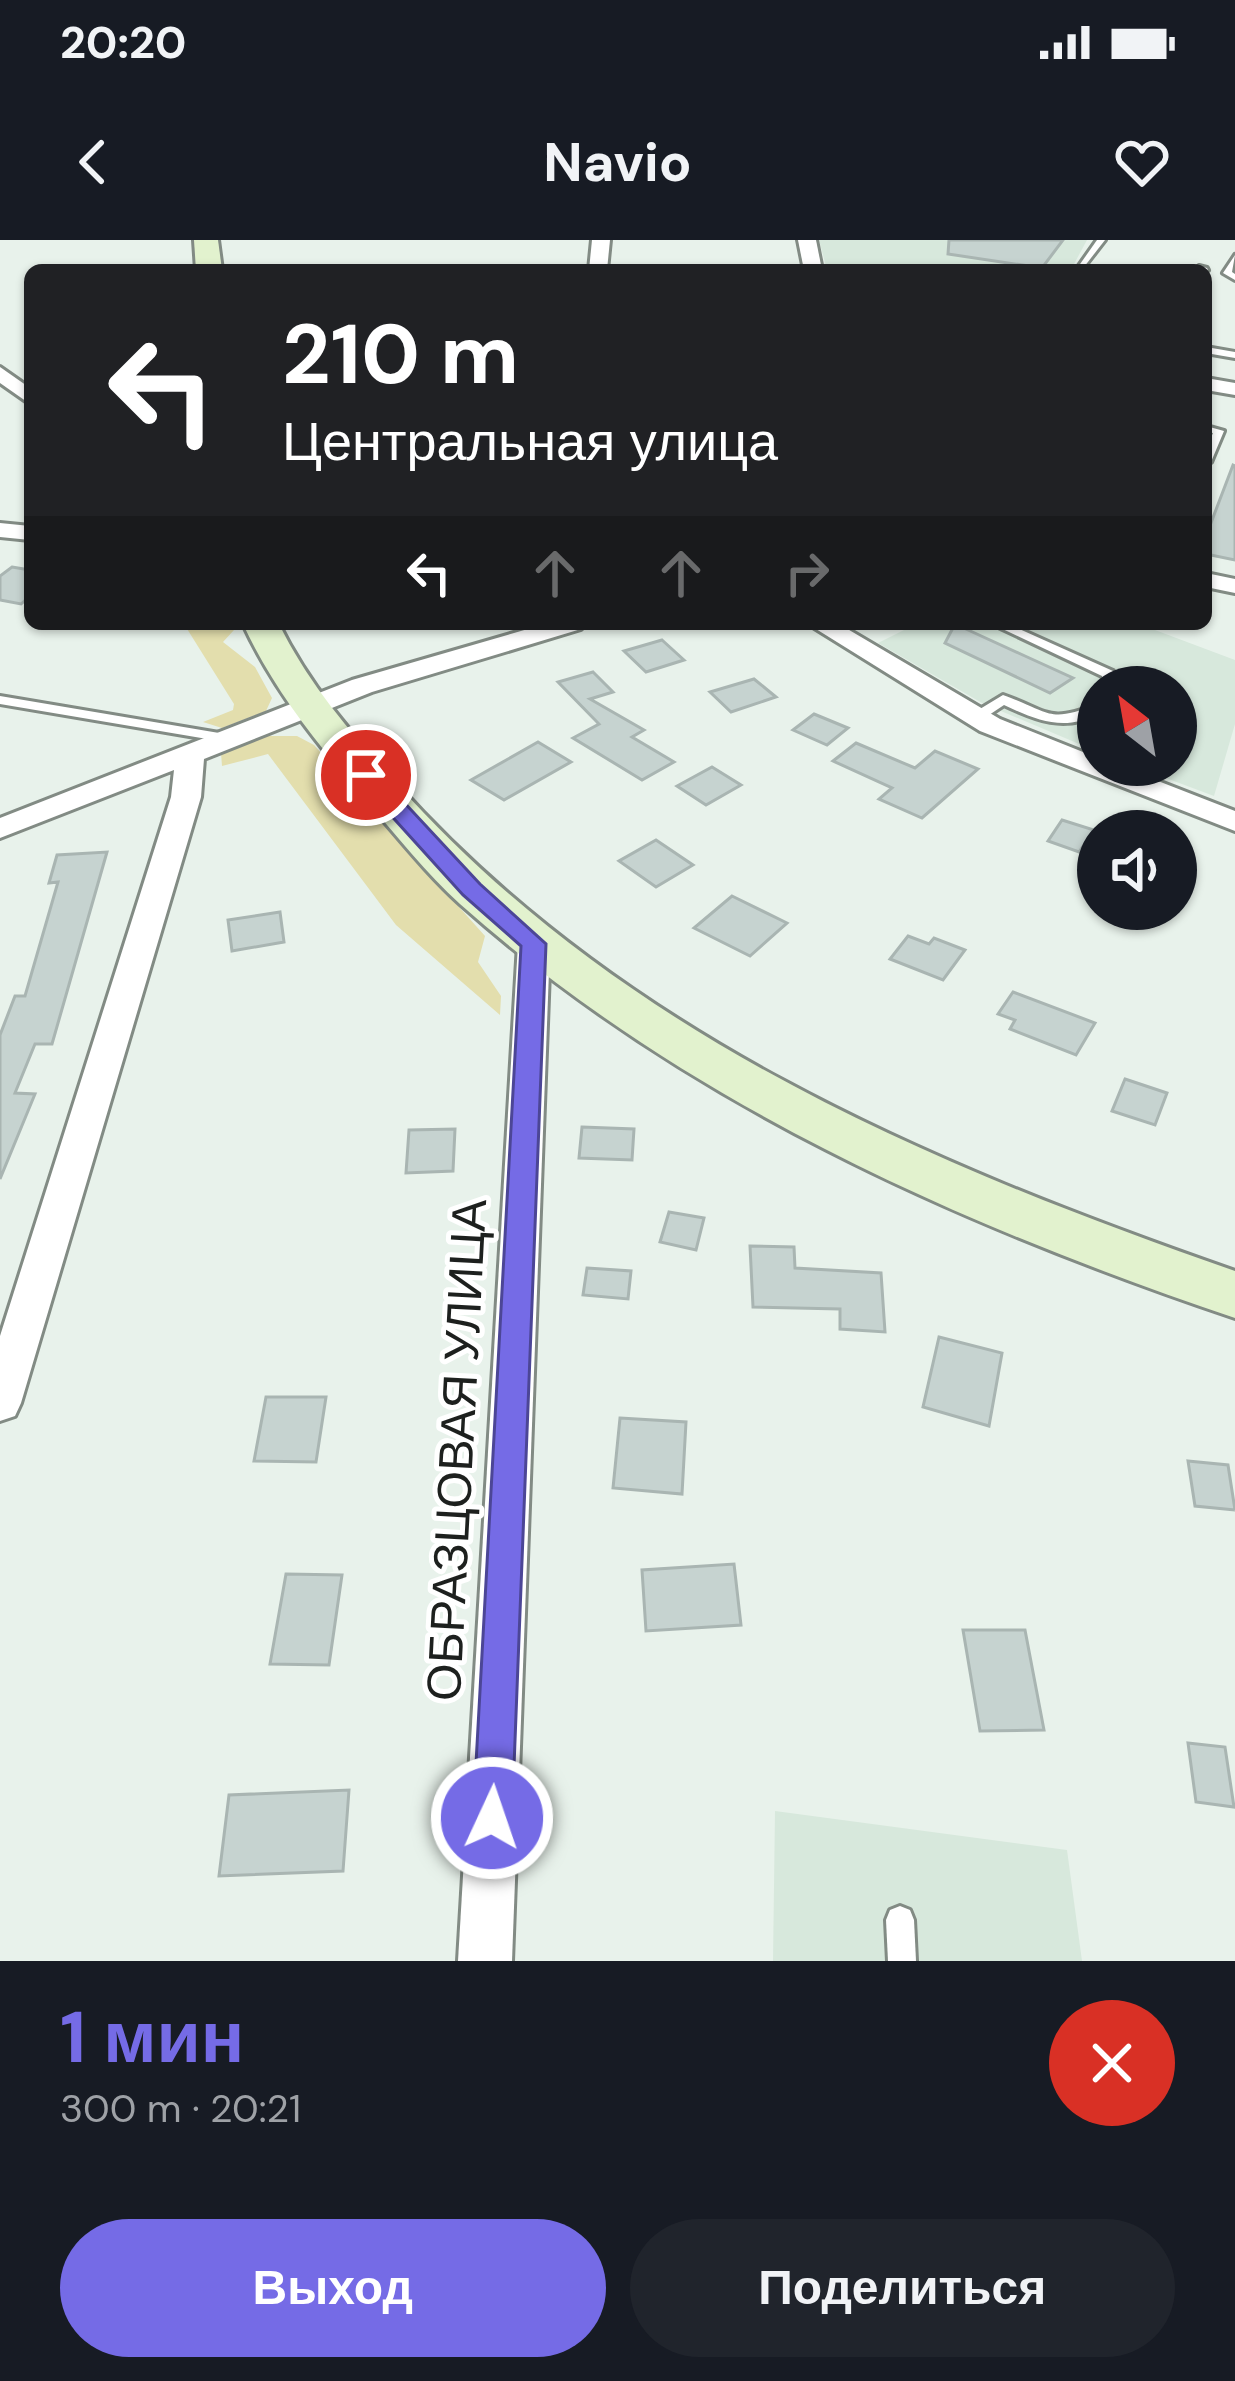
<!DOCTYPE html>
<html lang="ru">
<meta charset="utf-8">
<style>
:root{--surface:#171b24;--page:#20242c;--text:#f1f3f6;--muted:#9ea1a6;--accent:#756be6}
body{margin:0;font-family:"DM Sans",sans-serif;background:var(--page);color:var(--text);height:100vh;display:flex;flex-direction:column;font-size:45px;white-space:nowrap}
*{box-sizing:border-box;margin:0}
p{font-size:39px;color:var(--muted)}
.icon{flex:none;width:66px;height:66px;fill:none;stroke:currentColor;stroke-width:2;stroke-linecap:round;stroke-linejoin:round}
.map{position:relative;height:1721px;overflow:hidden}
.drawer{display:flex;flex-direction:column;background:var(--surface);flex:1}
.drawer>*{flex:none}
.top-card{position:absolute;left:24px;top:24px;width:1188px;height:366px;border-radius:18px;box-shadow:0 3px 9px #0004;background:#202124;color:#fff;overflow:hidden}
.needle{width:78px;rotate:329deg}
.fabs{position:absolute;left:1077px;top:426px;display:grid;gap:24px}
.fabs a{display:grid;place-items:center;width:120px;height:120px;border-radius:50%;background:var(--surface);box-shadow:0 3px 9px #0004;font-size:60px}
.pin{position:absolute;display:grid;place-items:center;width:102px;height:102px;color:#fff;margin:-51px;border:6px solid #fff;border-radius:50%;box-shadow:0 3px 12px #0007}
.me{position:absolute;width:132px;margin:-66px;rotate:3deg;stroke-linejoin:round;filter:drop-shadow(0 0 9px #0008)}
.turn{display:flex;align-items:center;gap:42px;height:252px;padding:0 60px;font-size:54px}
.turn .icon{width:156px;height:156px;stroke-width:2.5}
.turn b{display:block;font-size:84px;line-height:102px}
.lanes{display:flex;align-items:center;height:114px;padding:0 60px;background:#0003;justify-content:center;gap:60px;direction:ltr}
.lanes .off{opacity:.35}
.round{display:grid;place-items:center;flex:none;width:126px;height:126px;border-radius:63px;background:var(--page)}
.overview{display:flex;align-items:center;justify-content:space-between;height:204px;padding:0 60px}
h1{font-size:72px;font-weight:700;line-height:90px;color:var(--accent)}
.action{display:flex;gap:24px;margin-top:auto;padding:24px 60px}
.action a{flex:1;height:138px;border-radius:72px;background:var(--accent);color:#fff;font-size:48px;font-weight:700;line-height:138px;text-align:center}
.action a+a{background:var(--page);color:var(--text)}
.status{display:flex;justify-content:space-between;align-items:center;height:84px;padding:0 60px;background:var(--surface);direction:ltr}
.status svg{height:33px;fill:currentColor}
header{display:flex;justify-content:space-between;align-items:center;height:156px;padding:0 60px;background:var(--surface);font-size:54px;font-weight:700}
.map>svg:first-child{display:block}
.built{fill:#d7e8dc}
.green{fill:#e3dead}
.building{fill:#c6d3d0;stroke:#a9b5b2;stroke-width:3}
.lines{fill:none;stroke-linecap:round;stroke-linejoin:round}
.lane-casing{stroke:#828b84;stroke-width:6}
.street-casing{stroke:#828b84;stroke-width:6}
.secondary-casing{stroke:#828b84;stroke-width:6}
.lane{fill:#fff;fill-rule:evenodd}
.street{fill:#fff;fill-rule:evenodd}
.secondary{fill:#e2f2ce;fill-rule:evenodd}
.route{fill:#756be6;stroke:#4c4696;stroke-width:3}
.labels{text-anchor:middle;stroke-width:10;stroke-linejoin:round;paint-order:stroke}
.near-street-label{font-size:48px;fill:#1d201e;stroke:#fff}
</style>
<div class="status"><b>20:20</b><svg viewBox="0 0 49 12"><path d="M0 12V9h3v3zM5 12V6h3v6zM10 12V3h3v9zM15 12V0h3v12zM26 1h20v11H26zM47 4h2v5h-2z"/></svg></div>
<header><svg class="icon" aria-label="back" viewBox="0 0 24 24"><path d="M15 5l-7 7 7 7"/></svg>Navio<svg class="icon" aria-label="heart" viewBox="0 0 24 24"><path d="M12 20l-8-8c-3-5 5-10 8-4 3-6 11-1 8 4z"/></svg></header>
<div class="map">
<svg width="1235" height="1721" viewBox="0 0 1235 1721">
<rect width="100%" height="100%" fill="#e8f2eb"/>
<g class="built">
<path d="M819,0H1087L1073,26L1098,30H827Z"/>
<path d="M916,384H1139L1235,420V484L1214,556L1131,525H1176V447H1098V512L982,463L878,403Z"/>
<path d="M775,1571L1067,1610L1082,1721H773Z"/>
</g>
<g class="green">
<path d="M184,384H233L234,390L223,402L255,427L272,458L266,471L222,488L203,482L233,470L234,464Z"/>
<path d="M263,496H297L314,505L485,696L478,722L501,756L500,775L396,685L268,514L222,526L221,513Z"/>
</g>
<g class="building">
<path d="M949,0H1063L1042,28L948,14Z"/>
<path d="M1233,225L1235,226V320L1206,314V296Z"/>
<path d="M12,327L30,330V356L21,364L0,360V336Z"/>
<path d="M955,384L1025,416L1073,438L1050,453L945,403Z"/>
<path d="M662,400L684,420L646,432L624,411Z"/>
<path d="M593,432L613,452L590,459L644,490L632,497L674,522L642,540L573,498L599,484L558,442Z"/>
<path d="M754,439L776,457L731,472L710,452Z"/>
<path d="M814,474L848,488L827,505L793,490Z"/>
<path d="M538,502L571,522L504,560L471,540Z"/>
<path d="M856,503L915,528L935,511L978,529L922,578L879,559L892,548L833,521Z"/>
<path d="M712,527L741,545L706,565L677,546Z"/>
<path d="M1062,580L1094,590L1079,612L1048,601Z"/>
<path d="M656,600L693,625L656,647L619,621Z"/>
<path d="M107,612L52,804H35L15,853L35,854L0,939V795L15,756H25L58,642L49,643L57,615Z"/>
<path d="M732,656L787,683L750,716L694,688Z"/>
<path d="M280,672L284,702L232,711L228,680Z"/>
<path d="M908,696L929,704L934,698L965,710L943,740L890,719Z"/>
<path d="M1013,752L1095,783L1076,815L1010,789L1015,780L998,774Z"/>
<path d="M1125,839L1167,853L1155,885L1112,871Z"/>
<path d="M582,887L634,889L632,920L579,918Z"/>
<path d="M455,889L453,931L406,933L409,890Z"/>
<path d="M669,972L704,978L696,1010L660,1002Z"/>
<path d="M750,1006L794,1007L795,1028L881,1033L885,1092L840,1089V1069L753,1067Z"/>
<path d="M587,1028L631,1031L628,1059L583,1055Z"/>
<path d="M939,1097L1002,1113L989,1186L923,1167Z"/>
<path d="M266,1157H326L316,1222L254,1221Z"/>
<path d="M620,1178L686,1182L682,1254L613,1248Z"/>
<path d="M1188,1221L1228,1225L1235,1270L1195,1266Z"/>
<path d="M734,1324L741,1385L646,1391L642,1330Z"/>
<path d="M286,1334L342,1335L329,1425L270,1424Z"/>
<path d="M963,1390H1025L1044,1490L980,1491Z"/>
<path d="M1188,1503L1225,1507L1234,1567L1196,1562Z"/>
<path d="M349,1550L343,1631L219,1636L229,1555Z"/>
</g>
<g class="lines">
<defs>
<g id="lane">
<path d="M1097,0H1105L1084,27H1078Z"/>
<path d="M1235,15L1232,32L1235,34V40L1223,33Z"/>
<path d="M1199,26L1207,28L1208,30H1195Z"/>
<path d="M1206,107L1235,112V118L1206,113Z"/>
<path d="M1206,186L1224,191L1211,222L1206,225V209L1213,193L1206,192Z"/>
<path d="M992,384H1008L1113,431L1120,447H1106L1102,436Z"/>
<path d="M1003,455C1051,472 1047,484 1098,464V474C1064,492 1036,480 1004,465L980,481H970V475Z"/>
<path d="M0,456L225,494L232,498L225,502L0,464Z"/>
<path d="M900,1666L910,1670L914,1680L916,1721H888L886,1680L890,1670Z"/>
</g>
<g id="street">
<path d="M592,0H610L607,30H589Z"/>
<path d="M798,0H816L822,30H804Z"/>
<path d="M0,127L30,148V164L0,143Z"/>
<path d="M1206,138L1235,143V155L1206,150Z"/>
<path d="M0,283L30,286V300L0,297Z"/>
<path d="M1206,333L1235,339V353L1206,347Z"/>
<path d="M545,384H585L581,389L372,452L204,519L201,557L21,1163L15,1176L0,1181V1096L171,557L174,530L0,598V578L352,440Z"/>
<path d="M808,384H839L1000,479L1098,518V525H1117L1235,571V591L980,491Z"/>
<path d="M534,693L546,696L550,704L512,1721H458L518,704L522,696Z"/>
</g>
<g id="secondary">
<path d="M194,0H218L222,30H196Z"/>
<path d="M243,384H279C309,445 352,494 397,544C621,794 925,923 1235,1031V1078C957,984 681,861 460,664C426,633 398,597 368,563C320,507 274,451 243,384Z"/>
</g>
</defs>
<use href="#lane" class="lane-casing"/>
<use href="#street" class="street-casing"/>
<use href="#secondary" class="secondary-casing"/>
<use href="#lane" class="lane"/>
<use href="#street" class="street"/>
<use href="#secondary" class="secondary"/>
</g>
<path class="route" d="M366,528L374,530L480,644L546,704L512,1578L506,1592L492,1598L478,1592L473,1578L521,706L463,655L358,539L355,535Z"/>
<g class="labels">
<g class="near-street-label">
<text transform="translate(456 1210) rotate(-87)" y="17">ОБРАЗЦОВАЯ УЛИЦА</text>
</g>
</g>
</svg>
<div class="fabs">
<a><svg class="needle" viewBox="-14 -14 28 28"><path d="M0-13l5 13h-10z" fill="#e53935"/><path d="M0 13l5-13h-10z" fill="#9ea1a6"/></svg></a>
<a><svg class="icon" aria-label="sound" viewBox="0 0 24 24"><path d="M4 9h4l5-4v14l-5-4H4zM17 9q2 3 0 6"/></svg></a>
</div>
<div class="pin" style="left:366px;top:535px;background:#d93025"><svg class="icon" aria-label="arrive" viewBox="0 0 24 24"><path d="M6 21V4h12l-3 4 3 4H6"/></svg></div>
<svg class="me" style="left:492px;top:1578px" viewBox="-20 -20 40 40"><circle r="17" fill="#756be6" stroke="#fff" stroke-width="3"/><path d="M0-11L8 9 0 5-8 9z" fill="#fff"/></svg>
<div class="top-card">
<div class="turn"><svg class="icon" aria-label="left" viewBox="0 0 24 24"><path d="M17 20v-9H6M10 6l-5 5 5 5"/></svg><div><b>210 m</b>Центральная улица</div></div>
<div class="lanes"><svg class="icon" aria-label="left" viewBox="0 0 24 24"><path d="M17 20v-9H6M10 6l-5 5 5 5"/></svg><svg class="icon off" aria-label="ahead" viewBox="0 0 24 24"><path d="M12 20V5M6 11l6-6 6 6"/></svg><svg class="icon off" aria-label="ahead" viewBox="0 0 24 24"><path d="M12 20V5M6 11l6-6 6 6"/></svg><svg class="icon off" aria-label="right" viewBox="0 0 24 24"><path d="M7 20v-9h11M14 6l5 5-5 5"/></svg></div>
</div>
</div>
<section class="drawer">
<div class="overview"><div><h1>1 мин</h1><p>300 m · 20:21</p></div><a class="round" style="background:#d93025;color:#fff"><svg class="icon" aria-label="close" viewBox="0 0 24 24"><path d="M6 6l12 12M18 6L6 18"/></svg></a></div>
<div class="action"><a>Выход</a><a>Поделиться</a></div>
</section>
